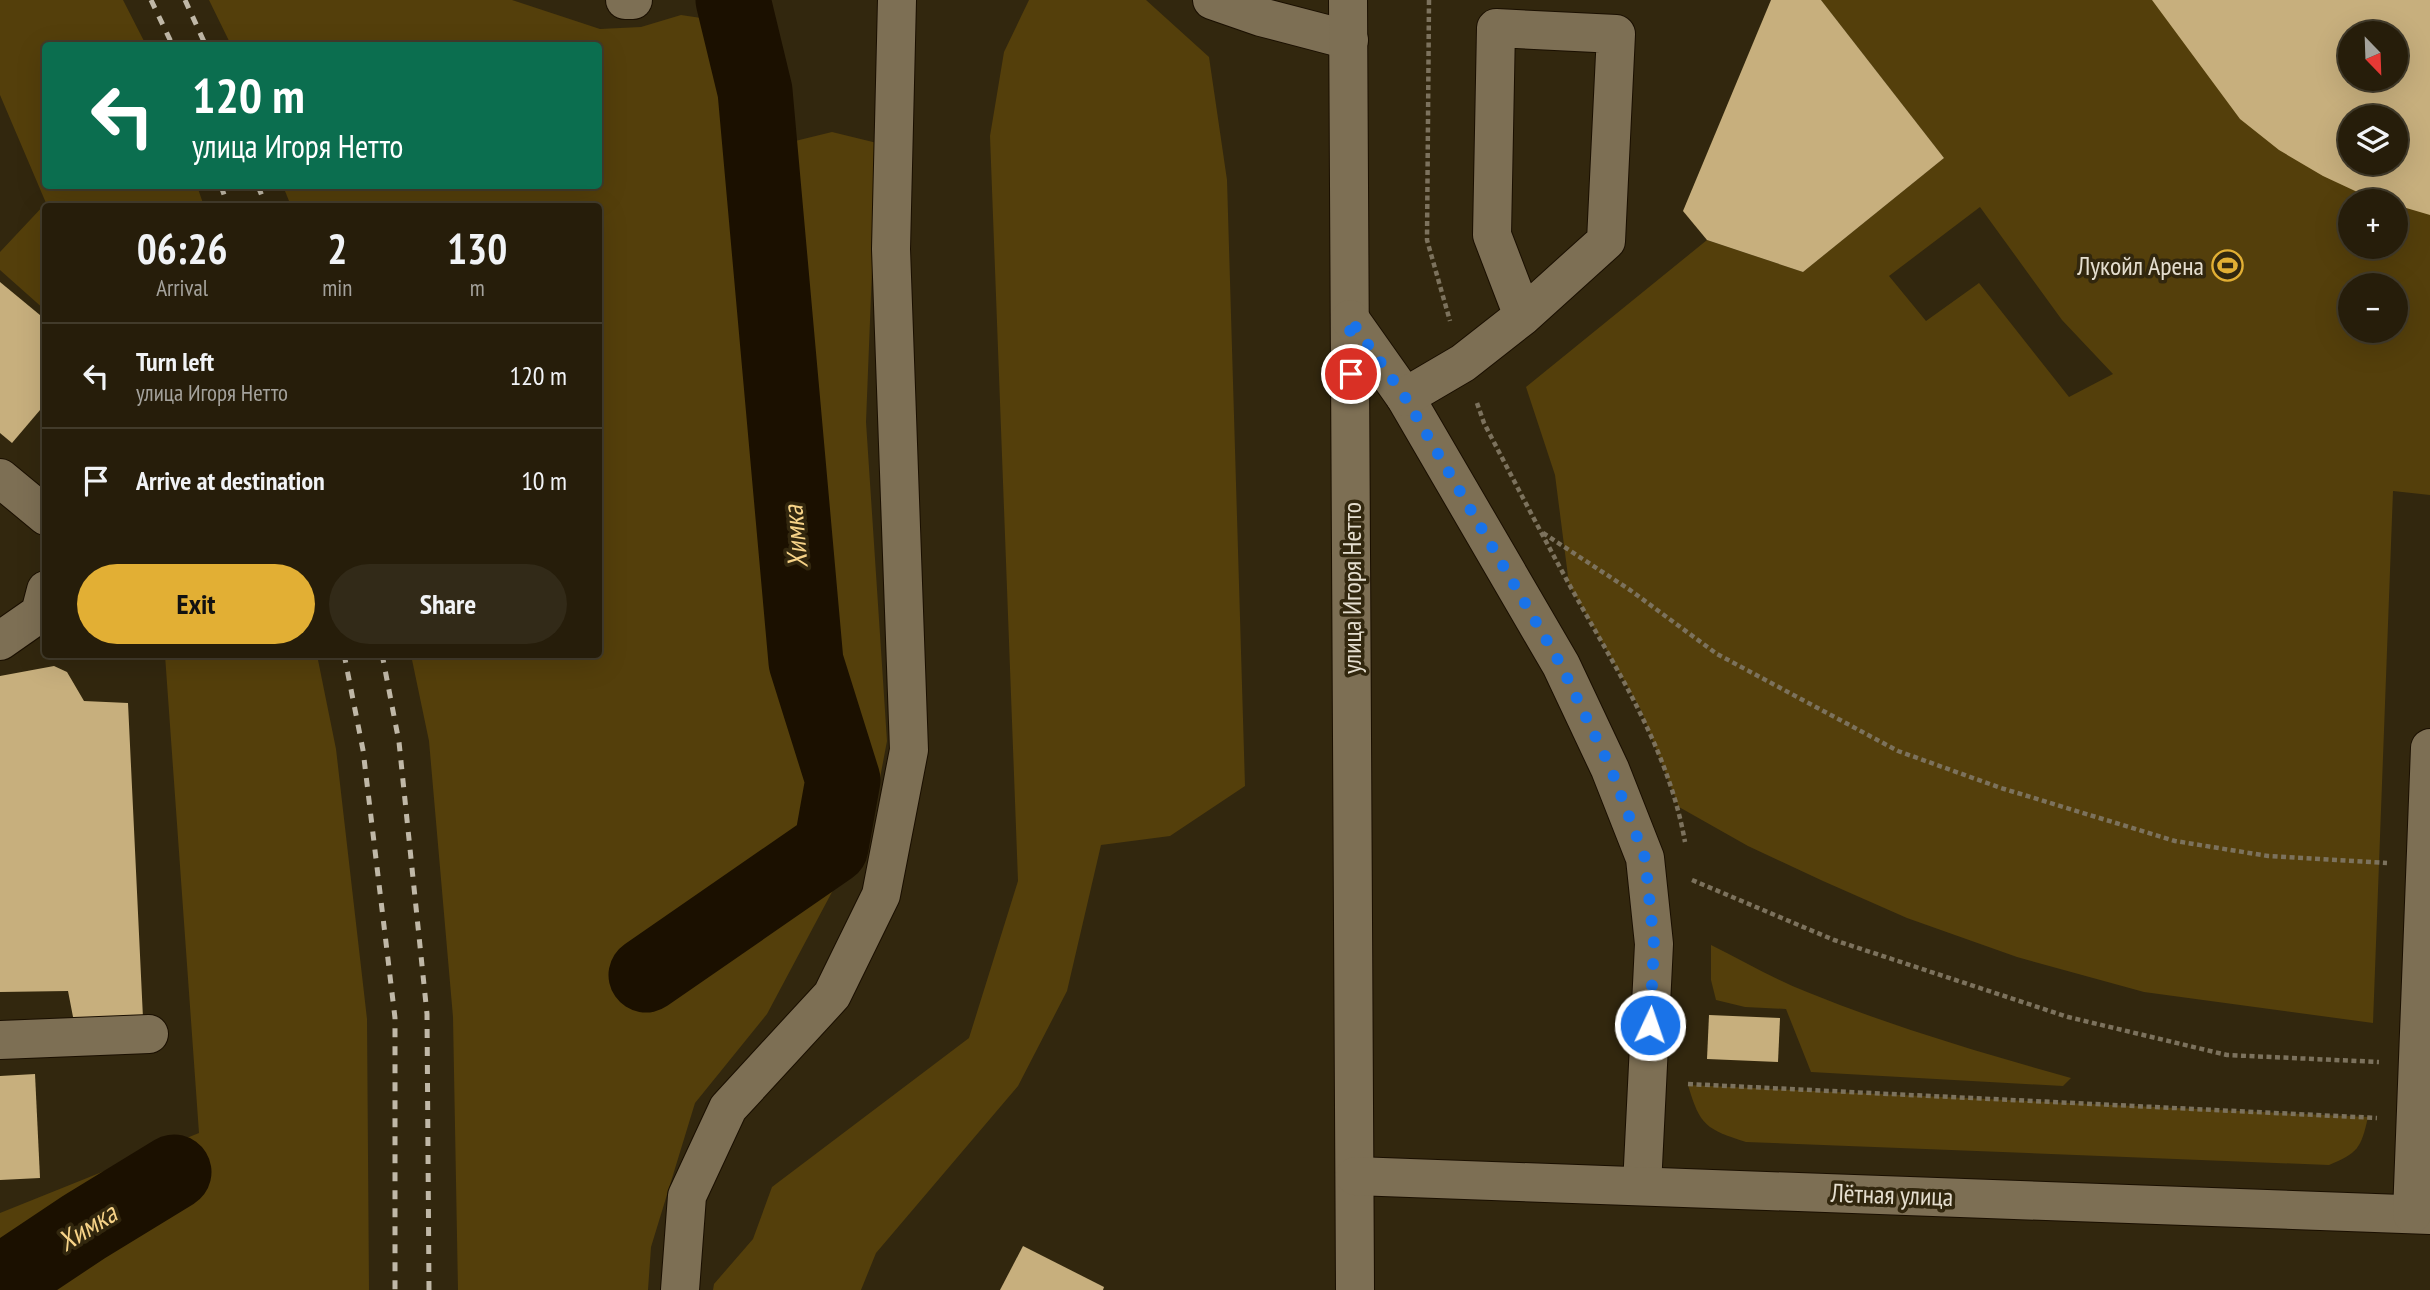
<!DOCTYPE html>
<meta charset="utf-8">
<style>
:root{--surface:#261d0a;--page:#322a18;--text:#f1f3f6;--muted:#a4a29c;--line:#423b2b;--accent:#e2af34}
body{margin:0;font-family:"PT Sans Narrow",sans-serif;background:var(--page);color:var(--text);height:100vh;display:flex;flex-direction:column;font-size:26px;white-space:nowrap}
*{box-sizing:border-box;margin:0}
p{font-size:23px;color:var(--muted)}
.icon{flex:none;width:38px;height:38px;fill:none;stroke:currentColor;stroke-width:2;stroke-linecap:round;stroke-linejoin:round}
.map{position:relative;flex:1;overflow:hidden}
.panel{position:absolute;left:42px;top:203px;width:560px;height:455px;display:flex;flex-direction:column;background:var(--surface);border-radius:7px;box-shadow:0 7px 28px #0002,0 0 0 2px var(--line)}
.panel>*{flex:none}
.banner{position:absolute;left:42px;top:42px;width:560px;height:147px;border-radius:7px;box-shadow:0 7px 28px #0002,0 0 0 2px var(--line);background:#0b6e4f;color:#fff;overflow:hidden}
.needle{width:46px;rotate:157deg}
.buttons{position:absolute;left:2338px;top:21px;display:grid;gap:14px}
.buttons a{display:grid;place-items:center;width:70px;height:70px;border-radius:50%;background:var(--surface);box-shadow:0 7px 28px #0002,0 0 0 2px var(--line);font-size:35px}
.pin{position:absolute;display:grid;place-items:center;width:60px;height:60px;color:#fff;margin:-30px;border:4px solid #fff;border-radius:50%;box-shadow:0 2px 7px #0007}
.me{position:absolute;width:77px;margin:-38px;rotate:3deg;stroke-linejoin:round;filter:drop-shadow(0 0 5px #0008)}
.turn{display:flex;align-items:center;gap:24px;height:147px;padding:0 35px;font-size:32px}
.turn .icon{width:91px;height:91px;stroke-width:2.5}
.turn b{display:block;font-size:49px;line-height:60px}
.eta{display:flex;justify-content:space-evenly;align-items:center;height:119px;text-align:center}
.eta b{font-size:42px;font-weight:700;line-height:49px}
.primary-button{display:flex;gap:14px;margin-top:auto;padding:14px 35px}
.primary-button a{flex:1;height:80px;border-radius:42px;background:var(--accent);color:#111;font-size:28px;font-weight:700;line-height:80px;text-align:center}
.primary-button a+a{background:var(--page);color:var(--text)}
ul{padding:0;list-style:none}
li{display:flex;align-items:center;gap:21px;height:105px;padding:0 35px;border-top:2px solid var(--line)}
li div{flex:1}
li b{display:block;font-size:26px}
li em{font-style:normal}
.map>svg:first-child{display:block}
.green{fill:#543f0b;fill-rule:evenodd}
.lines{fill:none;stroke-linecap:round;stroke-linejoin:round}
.river{stroke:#1b1000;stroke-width:75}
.building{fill:#c7af7d;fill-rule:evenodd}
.minor-casing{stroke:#1a0f00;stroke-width:40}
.path{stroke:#7c725d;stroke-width:4.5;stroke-dasharray:5 3.5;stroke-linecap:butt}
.minor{stroke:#7d6f54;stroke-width:38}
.rail{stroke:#c0b8a7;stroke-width:5;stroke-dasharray:9 9;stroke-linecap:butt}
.route{stroke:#1a73e8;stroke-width:12;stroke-dasharray:0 21.6}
.labels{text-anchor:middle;stroke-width:7;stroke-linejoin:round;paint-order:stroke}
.poi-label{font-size:26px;fill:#e5decf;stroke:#32270e;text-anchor:end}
.street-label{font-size:26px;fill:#e5decf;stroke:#32270e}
.water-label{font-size:28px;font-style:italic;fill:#f7d388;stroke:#32270e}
</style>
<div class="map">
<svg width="2430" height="1290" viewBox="0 0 2430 1290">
<rect width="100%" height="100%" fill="#32270e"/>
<g class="green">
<path d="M0,0H123L146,45L46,46V186H197L204,206H46L45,310L0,270V252L46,203L0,95Z"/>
<path d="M209,0H512L600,29L641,27L681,15L728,22L768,45L776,65L771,87L770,132L787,143L832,132L877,143L866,422L887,741L873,815L767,1014L695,1103L651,1247L648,1290H458L453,1017L429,741L411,655L598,654V206H291L283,186H598V46L231,45Z"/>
<path d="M1029,0H1146L1209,57L1227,180L1245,786L1170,836L1101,845L1067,991L1018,1086L876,1253L861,1290H713L714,1284L753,1239L772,1187L969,1038L1018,881L990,136L1004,52Z"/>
<path d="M1821,0H2430V495L2393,491L2373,1023L2144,992L2017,957L1907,918L1823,881L1748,846L1679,807L1641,710L1569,584L1555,475L1526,387L1707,240L1803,272L1944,158ZM2350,33H2396V79H2350ZM2350,117H2396V163H2350ZM2350,201H2396V247H2350ZM1980,207L2062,320L2113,374L2069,397L1979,283L1926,321L1889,276ZM2350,285H2396V331H2350Z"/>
<path d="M165,655H317L336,749L367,1019L369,1290H0V1213L199,1133Z"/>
<path d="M1711,945C1743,961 1774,979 1807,992C1893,1027 1982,1053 2071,1078L2063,1086L1811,1072L1786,1009L1745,1007L1716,1000L1711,980Z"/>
<path d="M1688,1085L2368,1117C2361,1148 2358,1153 2329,1165L1746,1142C1706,1129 1700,1126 1688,1085Z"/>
</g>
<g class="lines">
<g class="river">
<path d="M646,975L831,847L843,780L806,662L755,91L733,0"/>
<path d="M0,1283L84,1227L174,1172"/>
</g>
</g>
<g class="building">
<path d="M1771,0H1821L1944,158L1803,272L1707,240L1683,211Z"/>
<path d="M2152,0H2430V215L2396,205V201H2383L2368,197L2323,176L2279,150L2240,119ZM2350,33H2396V79H2350ZM2350,117H2396V163H2350Z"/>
<path d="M0,282L46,320V403L12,443L0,433Z"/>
<path d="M54,666L67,672L84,701L128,703L143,1018L74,1022L68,991L0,992V676Z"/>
<path d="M1709,1015L1780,1018L1778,1062L1707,1059Z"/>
<path d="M35,1074L40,1178L0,1180V1076Z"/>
<path d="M1023,1246L1104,1287L1103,1290H1000Z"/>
</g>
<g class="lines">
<defs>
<g id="minor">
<path d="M625,0H633"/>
<path d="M1212,0L1261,17L1349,40"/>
<path d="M1348,0L1355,1290"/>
<path d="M1350,319L1405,397L1561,665L1610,769L1645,858L1654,944L1642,1186"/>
<path d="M1405,397L1463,363L1523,316L1606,241L1616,34L1496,28L1492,235L1523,316"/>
<path d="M0,478L46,516"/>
<path d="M0,641L40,613L46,590"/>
<path d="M0,1040L149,1034"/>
<path d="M1355,1176L2430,1215"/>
<path d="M2412,1214L2430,748"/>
<path d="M680,1290L687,1196L728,1108L832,995L881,895L909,750L891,249L897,0"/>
</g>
</defs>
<use href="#minor" class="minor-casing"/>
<g class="path">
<path d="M1429,0L1427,240L1450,321"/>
<path d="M1477,403L1484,423C1512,477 1540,531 1569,584C1615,668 1668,746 1685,842"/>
<path d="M1543,533L1630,590L1717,654L1898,751L2001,788L2175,841L2268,856L2387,863"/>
<path d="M1692,880L1834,940L2068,1017L2227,1055L2379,1062"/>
<path d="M1688,1084L2377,1118"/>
</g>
<use href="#minor" class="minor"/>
<g class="rail">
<path d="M151,0L173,46"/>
<path d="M185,0L206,46"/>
<path d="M221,186L228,206"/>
<path d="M258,186L266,206"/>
<path d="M344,654L363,750L395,1018V1290"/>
<path d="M382,654L399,742L427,1014L429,1290"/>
</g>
</g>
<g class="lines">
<path class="route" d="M1351,374L1350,319L1405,397L1561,665L1611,769L1645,858L1654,944L1650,1025"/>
</g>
<defs>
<symbol id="stadium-ring" viewBox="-11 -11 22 22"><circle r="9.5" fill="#32270e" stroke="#e2af34" stroke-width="1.5"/><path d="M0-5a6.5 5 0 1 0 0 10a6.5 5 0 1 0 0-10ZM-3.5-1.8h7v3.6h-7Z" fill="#e2af34"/></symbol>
</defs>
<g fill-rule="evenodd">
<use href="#stadium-ring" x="2210" y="248" width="35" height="35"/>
</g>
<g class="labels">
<g class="poi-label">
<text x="2204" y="275">Лукойл Арена</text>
</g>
<g class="street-label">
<text transform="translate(1352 588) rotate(-90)" y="9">улица Игоря Нетто</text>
<text transform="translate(1892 1195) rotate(2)" y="9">Лётная улица</text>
</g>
<g class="water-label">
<text transform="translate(795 537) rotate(-95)" y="10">Химка</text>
<text transform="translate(87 1227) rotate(-32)" y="10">Химка</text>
</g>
</g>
</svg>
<div class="buttons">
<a><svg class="needle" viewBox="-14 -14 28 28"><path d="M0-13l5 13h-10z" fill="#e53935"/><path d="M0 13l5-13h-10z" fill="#a4a29c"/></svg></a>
<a><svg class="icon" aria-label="layers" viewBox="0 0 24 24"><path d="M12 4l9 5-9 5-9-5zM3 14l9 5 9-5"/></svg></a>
<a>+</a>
<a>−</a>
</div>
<div class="pin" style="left:1351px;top:374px;background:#d93025"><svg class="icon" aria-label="arrive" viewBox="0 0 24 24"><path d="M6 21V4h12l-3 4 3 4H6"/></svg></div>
<svg class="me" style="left:1650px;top:1025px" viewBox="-20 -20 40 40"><circle r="17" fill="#1a73e8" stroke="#fff" stroke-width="3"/><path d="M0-11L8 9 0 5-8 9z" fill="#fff"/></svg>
<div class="banner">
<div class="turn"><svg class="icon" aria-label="left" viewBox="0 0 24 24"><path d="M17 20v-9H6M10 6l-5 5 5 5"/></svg><div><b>120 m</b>улица Игоря Нетто</div></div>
</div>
<section class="panel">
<div class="eta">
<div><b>06:26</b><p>Arrival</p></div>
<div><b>2</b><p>min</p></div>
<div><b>130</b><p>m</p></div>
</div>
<ul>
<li><svg class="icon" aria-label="left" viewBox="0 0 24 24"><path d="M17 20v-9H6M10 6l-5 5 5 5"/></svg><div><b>Turn left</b><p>улица Игоря Нетто</p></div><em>120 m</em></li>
<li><svg class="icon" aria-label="arrive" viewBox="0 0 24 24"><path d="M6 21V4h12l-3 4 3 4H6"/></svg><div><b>Arrive at destination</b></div><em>10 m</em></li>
</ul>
<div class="primary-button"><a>Exit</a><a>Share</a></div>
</section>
</div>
